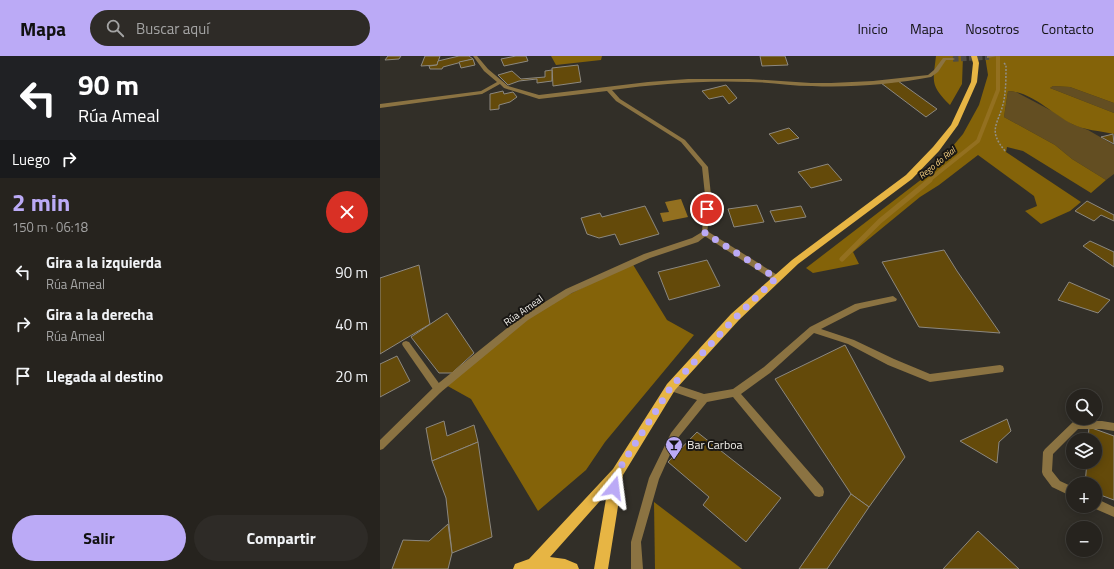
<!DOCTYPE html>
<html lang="es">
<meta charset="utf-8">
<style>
:root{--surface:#26231e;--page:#2e2b27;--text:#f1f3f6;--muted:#a4a4a4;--line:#42403c;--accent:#bbaaf6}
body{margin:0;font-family:"Titillium Web",sans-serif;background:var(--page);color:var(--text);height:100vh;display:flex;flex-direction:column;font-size:15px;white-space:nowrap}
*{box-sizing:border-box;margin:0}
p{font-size:13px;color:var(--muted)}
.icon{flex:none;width:22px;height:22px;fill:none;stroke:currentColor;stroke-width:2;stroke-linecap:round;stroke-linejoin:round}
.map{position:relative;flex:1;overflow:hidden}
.drawer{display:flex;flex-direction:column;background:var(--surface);width:380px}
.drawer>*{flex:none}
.banner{background:#202124;color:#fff;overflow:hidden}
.fabs{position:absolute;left:686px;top:333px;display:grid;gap:8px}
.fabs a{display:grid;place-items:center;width:36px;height:36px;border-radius:50%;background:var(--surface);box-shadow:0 2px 10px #0003,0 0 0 1px var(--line);font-size:20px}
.pin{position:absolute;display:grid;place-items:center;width:34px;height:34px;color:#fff;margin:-17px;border:2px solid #fff;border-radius:50%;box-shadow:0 1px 4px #0007}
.me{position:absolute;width:44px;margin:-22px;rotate:16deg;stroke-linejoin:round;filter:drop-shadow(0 0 3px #0008)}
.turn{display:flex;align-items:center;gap:14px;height:84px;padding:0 12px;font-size:18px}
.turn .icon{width:52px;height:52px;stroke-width:2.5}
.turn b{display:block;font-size:28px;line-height:34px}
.then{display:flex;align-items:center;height:38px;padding:0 12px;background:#0003;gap:8px;font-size:15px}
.round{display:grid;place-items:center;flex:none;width:42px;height:42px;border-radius:21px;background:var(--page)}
.overview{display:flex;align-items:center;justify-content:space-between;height:68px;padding:0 12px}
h1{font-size:24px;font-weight:700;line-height:30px;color:var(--accent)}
.action{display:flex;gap:8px;margin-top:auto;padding:8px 12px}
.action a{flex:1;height:46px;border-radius:24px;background:var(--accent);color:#111;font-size:16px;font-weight:700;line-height:46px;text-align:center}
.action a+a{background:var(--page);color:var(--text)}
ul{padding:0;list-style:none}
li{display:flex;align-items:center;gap:12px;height:52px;padding:0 12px}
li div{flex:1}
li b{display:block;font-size:15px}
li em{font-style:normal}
header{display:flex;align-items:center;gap:24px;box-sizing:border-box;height:56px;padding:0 20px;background:var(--accent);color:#111}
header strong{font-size:19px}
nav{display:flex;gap:22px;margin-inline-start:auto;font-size:14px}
.search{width:280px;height:36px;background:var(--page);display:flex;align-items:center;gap:10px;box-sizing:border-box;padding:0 14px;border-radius:22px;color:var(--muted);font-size:15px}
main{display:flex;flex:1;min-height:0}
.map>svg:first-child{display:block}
.green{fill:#634e22}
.forest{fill:#846309}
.water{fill:#937020}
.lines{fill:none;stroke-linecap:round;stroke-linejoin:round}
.stream-far1{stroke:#937020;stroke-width:4}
.stream{stroke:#937020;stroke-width:5}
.building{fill:#644a0a;stroke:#8c8880}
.minor-tunnel{stroke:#4f4c45;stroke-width:5.5;stroke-dasharray:5.5 2.5;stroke-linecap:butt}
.path{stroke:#918f89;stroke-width:1.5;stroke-dasharray:2 1.5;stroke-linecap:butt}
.service{fill:#8b7342;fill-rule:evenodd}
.minor{fill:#8b7342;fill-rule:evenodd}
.primary{fill:#e7b544;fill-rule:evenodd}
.route{stroke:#bbaaf6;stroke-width:7;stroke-dasharray:0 12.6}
.labels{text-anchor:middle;stroke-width:4;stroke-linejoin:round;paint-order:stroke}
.far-water-label{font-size:9px;font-style:italic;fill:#f9d283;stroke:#191714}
.street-label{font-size:10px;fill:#f3f1ec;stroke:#191714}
.near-poi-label{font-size:12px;fill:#f3f1ec;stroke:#191714;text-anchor:start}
</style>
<header>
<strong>Mapa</strong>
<div class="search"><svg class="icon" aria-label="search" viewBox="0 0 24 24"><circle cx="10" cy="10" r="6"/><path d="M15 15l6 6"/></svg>Buscar aquí</div>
<nav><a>Inicio</a><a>Mapa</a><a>Nosotros</a><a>Contacto</a></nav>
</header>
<main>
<section class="drawer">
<div class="banner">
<div class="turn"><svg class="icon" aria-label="left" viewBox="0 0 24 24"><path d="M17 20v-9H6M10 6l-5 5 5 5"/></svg><div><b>90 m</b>Rúa Ameal</div></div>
<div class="then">Luego<svg class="icon" aria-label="right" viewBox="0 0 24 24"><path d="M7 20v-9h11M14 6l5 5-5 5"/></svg></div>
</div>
<div class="overview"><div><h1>2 min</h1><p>150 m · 06:18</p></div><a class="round" style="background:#d93025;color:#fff"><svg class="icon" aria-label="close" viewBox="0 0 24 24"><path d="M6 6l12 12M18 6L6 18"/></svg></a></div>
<ul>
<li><svg class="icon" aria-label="left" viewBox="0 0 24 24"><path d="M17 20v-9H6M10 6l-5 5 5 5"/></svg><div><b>Gira a la izquierda</b><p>Rúa Ameal</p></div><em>90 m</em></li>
<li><svg class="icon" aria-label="right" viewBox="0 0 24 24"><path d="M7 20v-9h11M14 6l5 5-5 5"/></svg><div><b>Gira a la derecha</b><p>Rúa Ameal</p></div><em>40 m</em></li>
<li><svg class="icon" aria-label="arrive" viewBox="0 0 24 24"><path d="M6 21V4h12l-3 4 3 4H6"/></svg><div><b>Llegada al destino</b></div><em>20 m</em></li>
</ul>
<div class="action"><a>Salir</a><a>Compartir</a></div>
</section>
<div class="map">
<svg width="734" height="513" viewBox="0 0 734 513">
<rect width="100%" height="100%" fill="#322f28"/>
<g class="green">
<path d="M673,30L690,31L734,47V57L670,32Z"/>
<path d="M628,35L636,36L672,55L692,68L708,74L734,89V118L726,124L692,103L675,89L624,61Z"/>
</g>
<g class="forest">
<path d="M171,0H222L221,4L176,9Z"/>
<path d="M556,0H583L582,28L570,49C550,29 553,26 556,0Z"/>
<path d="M605,0H734V47L690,31L673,30L670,32L734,57V78C720,75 704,74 692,68C672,58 652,36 628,35L624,61L675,89L692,103L726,124L711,137L643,95L627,91L626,96L701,146L690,155L661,168L645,155L657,150L654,140L598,99L559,129L540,141L473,196L479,208L433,217L426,212L551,116L583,78L599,49L608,19Z"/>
<path d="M252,207L287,264L314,279L225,386L206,414L158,455L91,343L64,328L158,254Z"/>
<path d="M274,446L362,513H275Z"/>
</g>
<path class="water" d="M301,143L308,161L283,166L280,157L289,156L285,146Z"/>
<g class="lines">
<path class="stream-far1" d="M548,125L598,85L618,34V0"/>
<path class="stream" d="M462,203L500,165L550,124"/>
</g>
<g class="building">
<path d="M8,0H21L19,3L5,4Z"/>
<path d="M45,0H60L57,9L41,10Z"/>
<path d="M79,0H89L93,3L63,11L62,13H50L49,10L57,9L58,5Z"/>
<path d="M136,0H146L148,5L124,10L121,3Z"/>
<path d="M380,0H405L408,9L382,10Z"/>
<path d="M93,3L95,9L81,12L79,6Z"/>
<path d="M198,9L201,26L173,30L172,12Z"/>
<path d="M172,14V25L157,27V23L139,25L128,29L118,19L132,15L141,23L165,21V15Z"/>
<path d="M518,25L557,53L546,61L501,27Z"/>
<path d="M346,29L357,42L349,48L343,40L329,43L322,35Z"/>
<path d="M123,35L124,38L133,36L137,41L130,46L119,49V53L110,54V38Z"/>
<path d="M409,72L419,82L398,88L389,78Z"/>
<path d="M733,78L734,88L721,81Z"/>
<path d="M448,108L462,124L431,132L418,116Z"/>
<path d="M707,145L734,159V165L721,159L714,165L695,155Z"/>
<path d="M377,149L384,166L354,171L348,153Z"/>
<path d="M265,150L279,178L240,189L235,178L219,182L207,178L201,162L220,157L222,161Z"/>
<path d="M421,150L426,161L395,166L390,155Z"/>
<path d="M710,185L734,196V211L703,190Z"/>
<path d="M564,194L577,215L620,277L539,271L502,206Z"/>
<path d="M327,204L340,230L289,244L278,216Z"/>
<path d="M39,209L50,268L0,298V222Z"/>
<path d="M689,226L730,244L718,257L678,244Z"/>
<path d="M67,257L94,297L72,317H59L31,281Z"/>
<path d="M465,289L525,401L489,451L471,438L395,323Z"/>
<path d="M17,300L30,325L0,341V308Z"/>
<path d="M627,363L631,375L619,386L617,407L580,385Z"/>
<path d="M64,365L67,380L94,369L98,386L52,405L46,372Z"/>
<path d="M709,371L734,380V444L715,437V428H705L707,406H715V384H708Z"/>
<path d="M317,376L401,442L366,486L323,449L329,441L288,406Z"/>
<path d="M98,386L112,481L72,497L66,442L52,405Z"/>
<path d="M471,438L489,451L447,513H419Z"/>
<path d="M68,468L72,497L68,513H12L23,484L49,485Z"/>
<path d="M598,475L639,513H563Z"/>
</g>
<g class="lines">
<path class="minor-tunnel" d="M573,3L609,1"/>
<path class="path" d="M624,7L626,9C626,20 626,33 624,44C619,69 606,73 626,96"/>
<g class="service">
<path d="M323,175H327L399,220L400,222L399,224H393L323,179L322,177Z"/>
<path d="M513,240L517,243L516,245L480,253L441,273L474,284L514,303L550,318L620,309L623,310L624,313L623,316L550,326L508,309L468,288L434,277L390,317L361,338L443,432L444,436L443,440L439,441L435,440L353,341L327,346L297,383L279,423L261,486L263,513H251V486L269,422L291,377L317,344L288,334L287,331L288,328L291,327L324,338L353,333L384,311L430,271L475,248Z"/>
<path d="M26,285L29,286L61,330L62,333L61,336L58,337L55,336L23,290L22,288L23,286Z"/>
<path d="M696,365H722L734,367V375L722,373H698L673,398L672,415L680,425L693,431V441L672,431L663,419L662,416L663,396L665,393L693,366Z"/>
<path d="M715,442L734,451V461L711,451L715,450Z"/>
</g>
<g class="minor">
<path d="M93,0H97L108,13L128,30L159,39L268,26L308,23H369L431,27H451L493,25L548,19L554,14L563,2H573L575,3L573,4H566L558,16L551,21C515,28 469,32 432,30C411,30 390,26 369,26C323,24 277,28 232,34L240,43L305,84L328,111L331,139L327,179L318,186L270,202L192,237L148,264L61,336L3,393L0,394V384L55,330L142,260L186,233L264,198L312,182L322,176L325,139L322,111L301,86L236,45L227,35L159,43L124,32L120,28L102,38L0,52V48L101,35L117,26L104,15Z"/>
<path d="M607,0H618L607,2Z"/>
</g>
<path class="primary" d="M591,0H597L599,7L597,26L578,69L559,95L532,123L418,208L359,264L295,334L243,419L228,513H214L227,437L170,501L185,503L197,508L199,513H133L135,508L149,503L233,413L287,328L351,258L412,204L526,119L553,91L571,69L591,26L593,7Z"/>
</g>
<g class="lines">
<path class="route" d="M234,432L236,418L291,331L355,262L396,222L325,177L327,153"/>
</g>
<defs>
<symbol id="bar-pin" viewBox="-11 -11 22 30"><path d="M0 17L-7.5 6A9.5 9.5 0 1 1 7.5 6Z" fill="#bbaaf6" stroke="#191714"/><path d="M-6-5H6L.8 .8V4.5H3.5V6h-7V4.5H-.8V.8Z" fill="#111"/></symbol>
</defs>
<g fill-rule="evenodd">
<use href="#bar-pin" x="284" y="379" width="20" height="27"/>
</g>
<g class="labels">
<g class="far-water-label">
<text transform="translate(557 107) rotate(-39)" y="3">Rego do Rial</text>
</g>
<g class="street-label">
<text transform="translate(143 254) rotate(-35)" y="4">Rúa Ameal</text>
</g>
<g class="near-poi-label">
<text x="307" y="393">Bar Carboa</text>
</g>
</g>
</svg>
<div class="fabs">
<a><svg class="icon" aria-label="search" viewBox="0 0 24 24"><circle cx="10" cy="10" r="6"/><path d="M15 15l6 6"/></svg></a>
<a><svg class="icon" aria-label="layers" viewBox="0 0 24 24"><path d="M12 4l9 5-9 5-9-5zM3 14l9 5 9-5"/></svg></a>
<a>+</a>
<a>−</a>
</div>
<div class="pin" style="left:327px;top:153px;background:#d93025"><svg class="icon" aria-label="arrive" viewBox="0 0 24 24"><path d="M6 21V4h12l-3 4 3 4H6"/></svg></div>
<svg class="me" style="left:234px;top:432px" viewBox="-20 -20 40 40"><path d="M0-17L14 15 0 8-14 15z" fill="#bbaaf6" stroke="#fff" stroke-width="4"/></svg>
</div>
</main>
